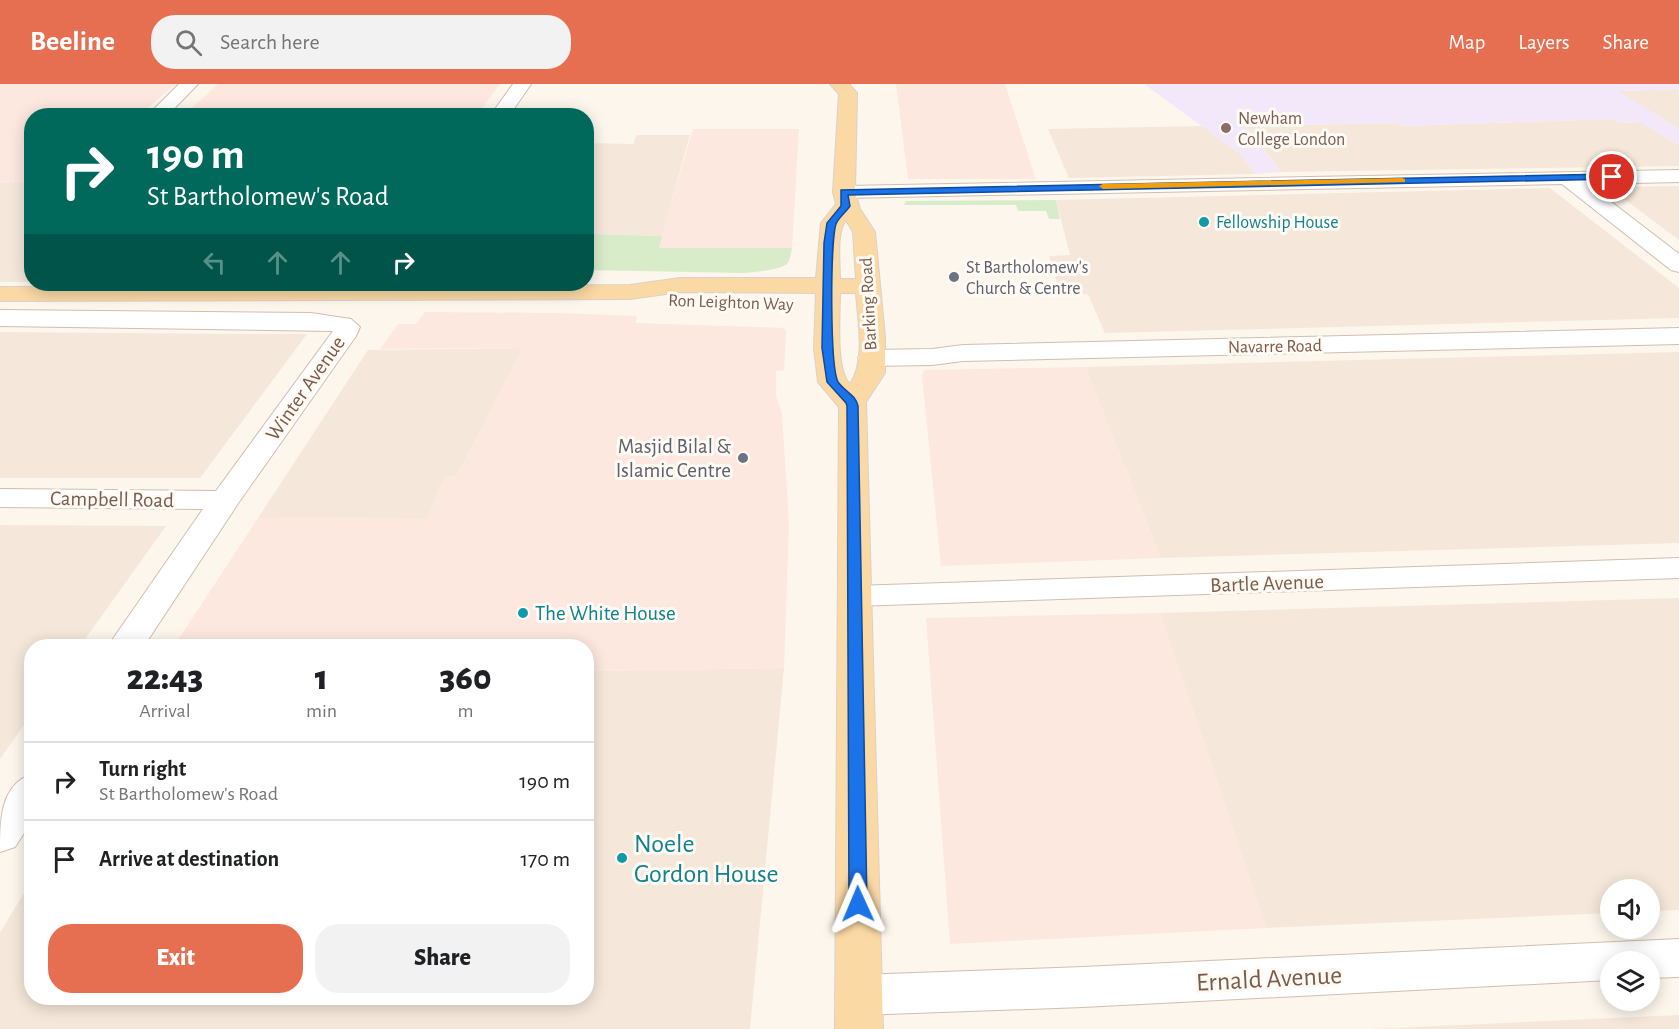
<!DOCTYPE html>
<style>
:root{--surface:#fff;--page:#f2f2f2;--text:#202124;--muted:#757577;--line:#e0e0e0;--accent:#e76f51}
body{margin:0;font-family:"Alegreya Sans",sans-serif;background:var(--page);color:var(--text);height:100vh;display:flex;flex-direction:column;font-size:22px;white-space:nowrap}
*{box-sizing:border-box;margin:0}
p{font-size:20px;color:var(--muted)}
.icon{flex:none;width:33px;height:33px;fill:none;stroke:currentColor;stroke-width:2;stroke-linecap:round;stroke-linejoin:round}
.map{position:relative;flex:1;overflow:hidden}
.panel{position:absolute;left:24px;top:555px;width:570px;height:366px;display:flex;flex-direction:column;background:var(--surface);border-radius:24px;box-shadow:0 3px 15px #0003}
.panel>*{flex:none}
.hud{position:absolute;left:24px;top:24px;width:570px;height:183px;border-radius:24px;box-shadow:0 3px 15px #0003;background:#00695c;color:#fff;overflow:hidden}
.controls{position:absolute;left:1600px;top:795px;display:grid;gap:12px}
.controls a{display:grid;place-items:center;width:60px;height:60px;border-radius:50%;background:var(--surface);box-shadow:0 3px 15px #0003;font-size:30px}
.pin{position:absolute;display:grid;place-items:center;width:51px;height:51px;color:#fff;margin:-26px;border:3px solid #fff;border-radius:50%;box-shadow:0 2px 6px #0007}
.me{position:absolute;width:66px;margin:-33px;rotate:359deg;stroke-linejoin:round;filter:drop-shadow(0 0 4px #0008)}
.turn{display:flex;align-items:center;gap:21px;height:126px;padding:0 24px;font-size:27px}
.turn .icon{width:78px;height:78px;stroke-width:2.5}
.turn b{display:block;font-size:42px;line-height:51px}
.lanes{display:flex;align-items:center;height:57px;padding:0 24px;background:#0003;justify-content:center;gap:30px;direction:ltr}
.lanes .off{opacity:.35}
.eta{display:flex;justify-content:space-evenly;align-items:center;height:102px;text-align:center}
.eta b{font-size:36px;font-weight:800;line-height:42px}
.cta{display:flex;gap:12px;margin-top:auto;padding:12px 24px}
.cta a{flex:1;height:69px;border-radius:24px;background:var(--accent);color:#fff;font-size:24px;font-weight:800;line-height:69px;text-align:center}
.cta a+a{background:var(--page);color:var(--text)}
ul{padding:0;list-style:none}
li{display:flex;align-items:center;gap:18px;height:78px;padding:0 24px;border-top:2px solid var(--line)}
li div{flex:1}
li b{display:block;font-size:22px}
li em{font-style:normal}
header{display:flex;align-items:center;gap:36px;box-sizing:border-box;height:84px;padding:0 30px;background:var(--accent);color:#fff}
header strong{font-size:28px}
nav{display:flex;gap:33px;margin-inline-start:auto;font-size:21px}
.search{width:420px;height:54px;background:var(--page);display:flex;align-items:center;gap:15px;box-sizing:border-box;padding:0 21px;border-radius:24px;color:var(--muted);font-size:22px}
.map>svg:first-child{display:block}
.residential{fill:#f5e8da}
.commercial{fill:#fde8e0}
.education{fill:#f3e8fa}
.green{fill:#d8ecc9}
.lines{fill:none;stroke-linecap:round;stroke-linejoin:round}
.street-casing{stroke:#d1beb0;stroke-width:2}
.primary-casing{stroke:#dad1cd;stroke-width:2}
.street{fill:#fff;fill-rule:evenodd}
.primary{fill:#fbd9a5;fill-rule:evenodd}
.route{fill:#1a73e8;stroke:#114b97;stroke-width:1.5}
.slow{fill:#f59e0b}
.education-dot{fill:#8d6e63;stroke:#fffaf3;stroke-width:2}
.culture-dot{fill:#0f9aa8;stroke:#fffaf3;stroke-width:2}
.worship-dot{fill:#6b7280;stroke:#fffaf3;stroke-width:2}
.labels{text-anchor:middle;stroke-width:6;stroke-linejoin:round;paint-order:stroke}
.far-education-label{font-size:18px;fill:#785e54;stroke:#fffaf3;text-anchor:start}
.far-culture-label{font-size:18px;fill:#0d838f;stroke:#fffaf3;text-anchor:start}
.far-worship-label{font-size:18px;fill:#5b616d;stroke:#fffaf3;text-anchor:start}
.far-street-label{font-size:18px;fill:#7a5c4d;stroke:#fffaf3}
.street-label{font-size:21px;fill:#7a5c4d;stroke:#fffaf3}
.worship-label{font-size:21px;fill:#5b616d;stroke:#fffaf3;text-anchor:end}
.culture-label{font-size:21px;fill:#0d838f;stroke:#fffaf3;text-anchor:start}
.near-culture-label{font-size:26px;fill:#0d838f;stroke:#fffaf3;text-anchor:start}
.near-street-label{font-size:26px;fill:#7a5c4d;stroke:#fffaf3}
</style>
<header>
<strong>Beeline</strong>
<div class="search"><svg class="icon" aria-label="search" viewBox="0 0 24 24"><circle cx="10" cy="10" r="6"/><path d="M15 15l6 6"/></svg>Search here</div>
<nav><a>Map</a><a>Layers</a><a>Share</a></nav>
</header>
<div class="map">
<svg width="1679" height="945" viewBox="0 0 1679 945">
<rect width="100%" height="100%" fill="#fdf6ec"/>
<g class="residential">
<path d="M1679,5V45L1617,7Z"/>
<path d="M1612,35L1618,39L1640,38L1679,61V82L1281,88L1246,42L1399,39L1402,42Z"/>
<path d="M1203,42L1240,70L1255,90L1069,94L1048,45Z"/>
<path d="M637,51H690L662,152L587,150V59L633,60Z"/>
<path d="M31,97V198H0V99Z"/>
<path d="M1679,102V156L1608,103Z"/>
<path d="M1550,104L1679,204V234L1105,249L1088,210L1061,211L1049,172L1070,171L1056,116Z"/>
<path d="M0,248L242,250H307L200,394H0Z"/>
<path d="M523,264L457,392L445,393L427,435L258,434L368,266Z"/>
<path d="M1679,268V459L1161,474L1085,283Z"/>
<path d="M0,441L166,442L80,562H32L31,631L0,675Z"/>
<path d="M1679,514V826L1650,827V806H1611V829L1266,844L1160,529Z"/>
<path d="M784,584L750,945H0V849L31,797L32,914H586L587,587Z"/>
<path d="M1679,931V945H1371Z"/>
</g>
<g class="commercial">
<path d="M0,0H176L139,31L32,32L31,97L0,99Z"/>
<path d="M218,0H500L477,31H184Z"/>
<path d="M896,0H1005L1036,95H908Z"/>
<path d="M693,45H799L792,164H658Z"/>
<path d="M425,228L560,229L637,232L636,239L784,244L786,248L784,286L776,287V312L782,329L789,440L784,584L587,587L586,562H174L258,434L427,435L445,392H457L523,264L380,265L398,240H416Z"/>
<path d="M1085,283L1161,474L941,482L922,292L924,286Z"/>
<path d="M1160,529L1266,844L950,860L926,534Z"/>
</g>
<path class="education" d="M1144,0H1679V5L1618,7L1679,45V61L1640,38L1618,39L1612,35L1402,42L1398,39L1246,42L1281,88L1255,90L1240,70Z"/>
<g class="green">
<path d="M1056,116L1060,135H1049L1046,127H1018L1016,121H904L906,117Z"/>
<path d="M587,150L662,152L659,164H792C791,169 790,175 788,179C782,186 753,188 744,189L587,186Z"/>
</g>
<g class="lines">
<defs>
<g id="street">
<path d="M179,0H198L167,32H147Z"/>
<path d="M513,0H531L509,32H490Z"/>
<path d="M1679,86V98L1588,100L1679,170V188L1671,186L1562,100L844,114L837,112L833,108L837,104L844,102Z"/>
<path d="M0,226L311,229L351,235L360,243L356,252L239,418L144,562H108L203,425L0,423V405L216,407L333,247L0,242Z"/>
<path d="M1679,244V260L963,277L932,281L871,282L862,280L858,274L862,268L871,266L932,265L963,261Z"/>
<path d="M1679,474V494L855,522L843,519L838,512L843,505L855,502Z"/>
<path d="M32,690V737L15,763L0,768C0,736 0,701 32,690Z"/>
<path d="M1679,855V893L1650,894V878H1611V896L1083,923L859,931L842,925L835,911L842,897L859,891L1083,883Z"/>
</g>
<path id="primary" d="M830,0H849L857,9L855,108L860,125L875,148L885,253V289L866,318L883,945H835L839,323L818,298L814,264L816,209L680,208L630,215L0,217V203L630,201L680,194H816L821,139L836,120L833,108L839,10ZM846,136L853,148L856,195H840C840,178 836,149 846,136ZM840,209H856C858,238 866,276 850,300C835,286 840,230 840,209Z"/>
</defs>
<use href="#street" class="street-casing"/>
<use href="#primary" class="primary-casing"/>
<use href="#street" class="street"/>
<use href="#primary" class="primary"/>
</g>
<path class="route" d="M1612,90L1615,91V95L848,111L850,122C846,128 838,134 836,140C830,158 830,283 838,298C844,307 856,311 858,322L867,820L865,825L858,827L852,825L849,820L847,322L846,319L827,298L822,264L824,159L827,139L841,122V106Z"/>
<path class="slow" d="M1402,94L1405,95V98L1103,105L1099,102L1103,100Z"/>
<circle class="education-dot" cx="1226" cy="44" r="6"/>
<g class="culture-dot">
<circle cx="1204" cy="138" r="6"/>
<circle cx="523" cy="529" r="6"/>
<circle cx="622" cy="774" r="6"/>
</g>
<g class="worship-dot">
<circle cx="954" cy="193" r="6"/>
<circle cx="743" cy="374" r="6"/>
</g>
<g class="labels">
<g class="far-education-label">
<text x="1238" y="40">Newham<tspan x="1238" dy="21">College London</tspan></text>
</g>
<g class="far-culture-label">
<text x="1216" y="144">Fellowship House</text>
</g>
<g class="far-worship-label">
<text x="966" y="189">St Bartholomew's<tspan x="966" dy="21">Church &amp; Centre</tspan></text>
</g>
<g class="far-street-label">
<text transform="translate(731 218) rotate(2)" y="6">Ron Leighton Way</text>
<text transform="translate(868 220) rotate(-93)" y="6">Barking Road</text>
<text transform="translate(1275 262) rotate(-1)" y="6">Navarre Road</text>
</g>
<g class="street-label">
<text transform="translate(305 304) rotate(-55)" y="7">Winter Avenue</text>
<text transform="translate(112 415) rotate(1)" y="7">Campbell Road</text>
<text transform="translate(1267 499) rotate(-2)" y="7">Bartle Avenue</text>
</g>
<g class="worship-label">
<text x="731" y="369">Masjid Bilal &amp;<tspan x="731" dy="24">Islamic Centre</tspan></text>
</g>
<g class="culture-label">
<text x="535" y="536">The White House</text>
</g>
<g class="near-culture-label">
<text x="634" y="768">Noele<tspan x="634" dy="30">Gordon House</tspan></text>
</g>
<g class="near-street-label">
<text transform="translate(1269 894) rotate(-3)" y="9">Ernald Avenue</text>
</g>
</g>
</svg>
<div class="controls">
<a><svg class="icon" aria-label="sound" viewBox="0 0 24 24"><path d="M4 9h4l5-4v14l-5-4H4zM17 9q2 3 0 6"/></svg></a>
<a><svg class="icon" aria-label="layers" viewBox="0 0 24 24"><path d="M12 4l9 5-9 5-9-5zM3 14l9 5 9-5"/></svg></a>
</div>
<div class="pin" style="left:1612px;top:93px;background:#d93025"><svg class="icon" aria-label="arrive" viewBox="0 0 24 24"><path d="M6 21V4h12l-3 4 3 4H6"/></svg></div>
<svg class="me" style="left:858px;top:820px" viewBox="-20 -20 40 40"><path d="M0-17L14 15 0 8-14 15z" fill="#1a73e8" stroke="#fff" stroke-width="4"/></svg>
<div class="hud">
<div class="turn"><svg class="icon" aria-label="right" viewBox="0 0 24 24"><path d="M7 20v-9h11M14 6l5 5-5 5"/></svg><div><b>190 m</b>St Bartholomew's Road</div></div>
<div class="lanes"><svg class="icon off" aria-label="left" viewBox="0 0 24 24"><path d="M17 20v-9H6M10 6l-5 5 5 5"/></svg><svg class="icon off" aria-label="ahead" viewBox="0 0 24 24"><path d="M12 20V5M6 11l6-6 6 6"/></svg><svg class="icon off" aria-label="ahead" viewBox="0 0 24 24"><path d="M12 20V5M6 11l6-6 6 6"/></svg><svg class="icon" aria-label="right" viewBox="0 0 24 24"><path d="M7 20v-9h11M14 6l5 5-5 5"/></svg></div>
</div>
<section class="panel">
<div class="eta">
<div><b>22:43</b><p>Arrival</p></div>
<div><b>1</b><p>min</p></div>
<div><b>360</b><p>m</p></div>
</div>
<ul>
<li><svg class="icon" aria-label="right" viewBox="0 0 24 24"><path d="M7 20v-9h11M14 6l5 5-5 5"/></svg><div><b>Turn right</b><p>St Bartholomew's Road</p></div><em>190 m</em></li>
<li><svg class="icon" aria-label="arrive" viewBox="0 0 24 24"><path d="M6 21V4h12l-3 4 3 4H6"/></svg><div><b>Arrive at destination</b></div><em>170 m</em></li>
</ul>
<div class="cta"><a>Exit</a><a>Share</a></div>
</section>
</div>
